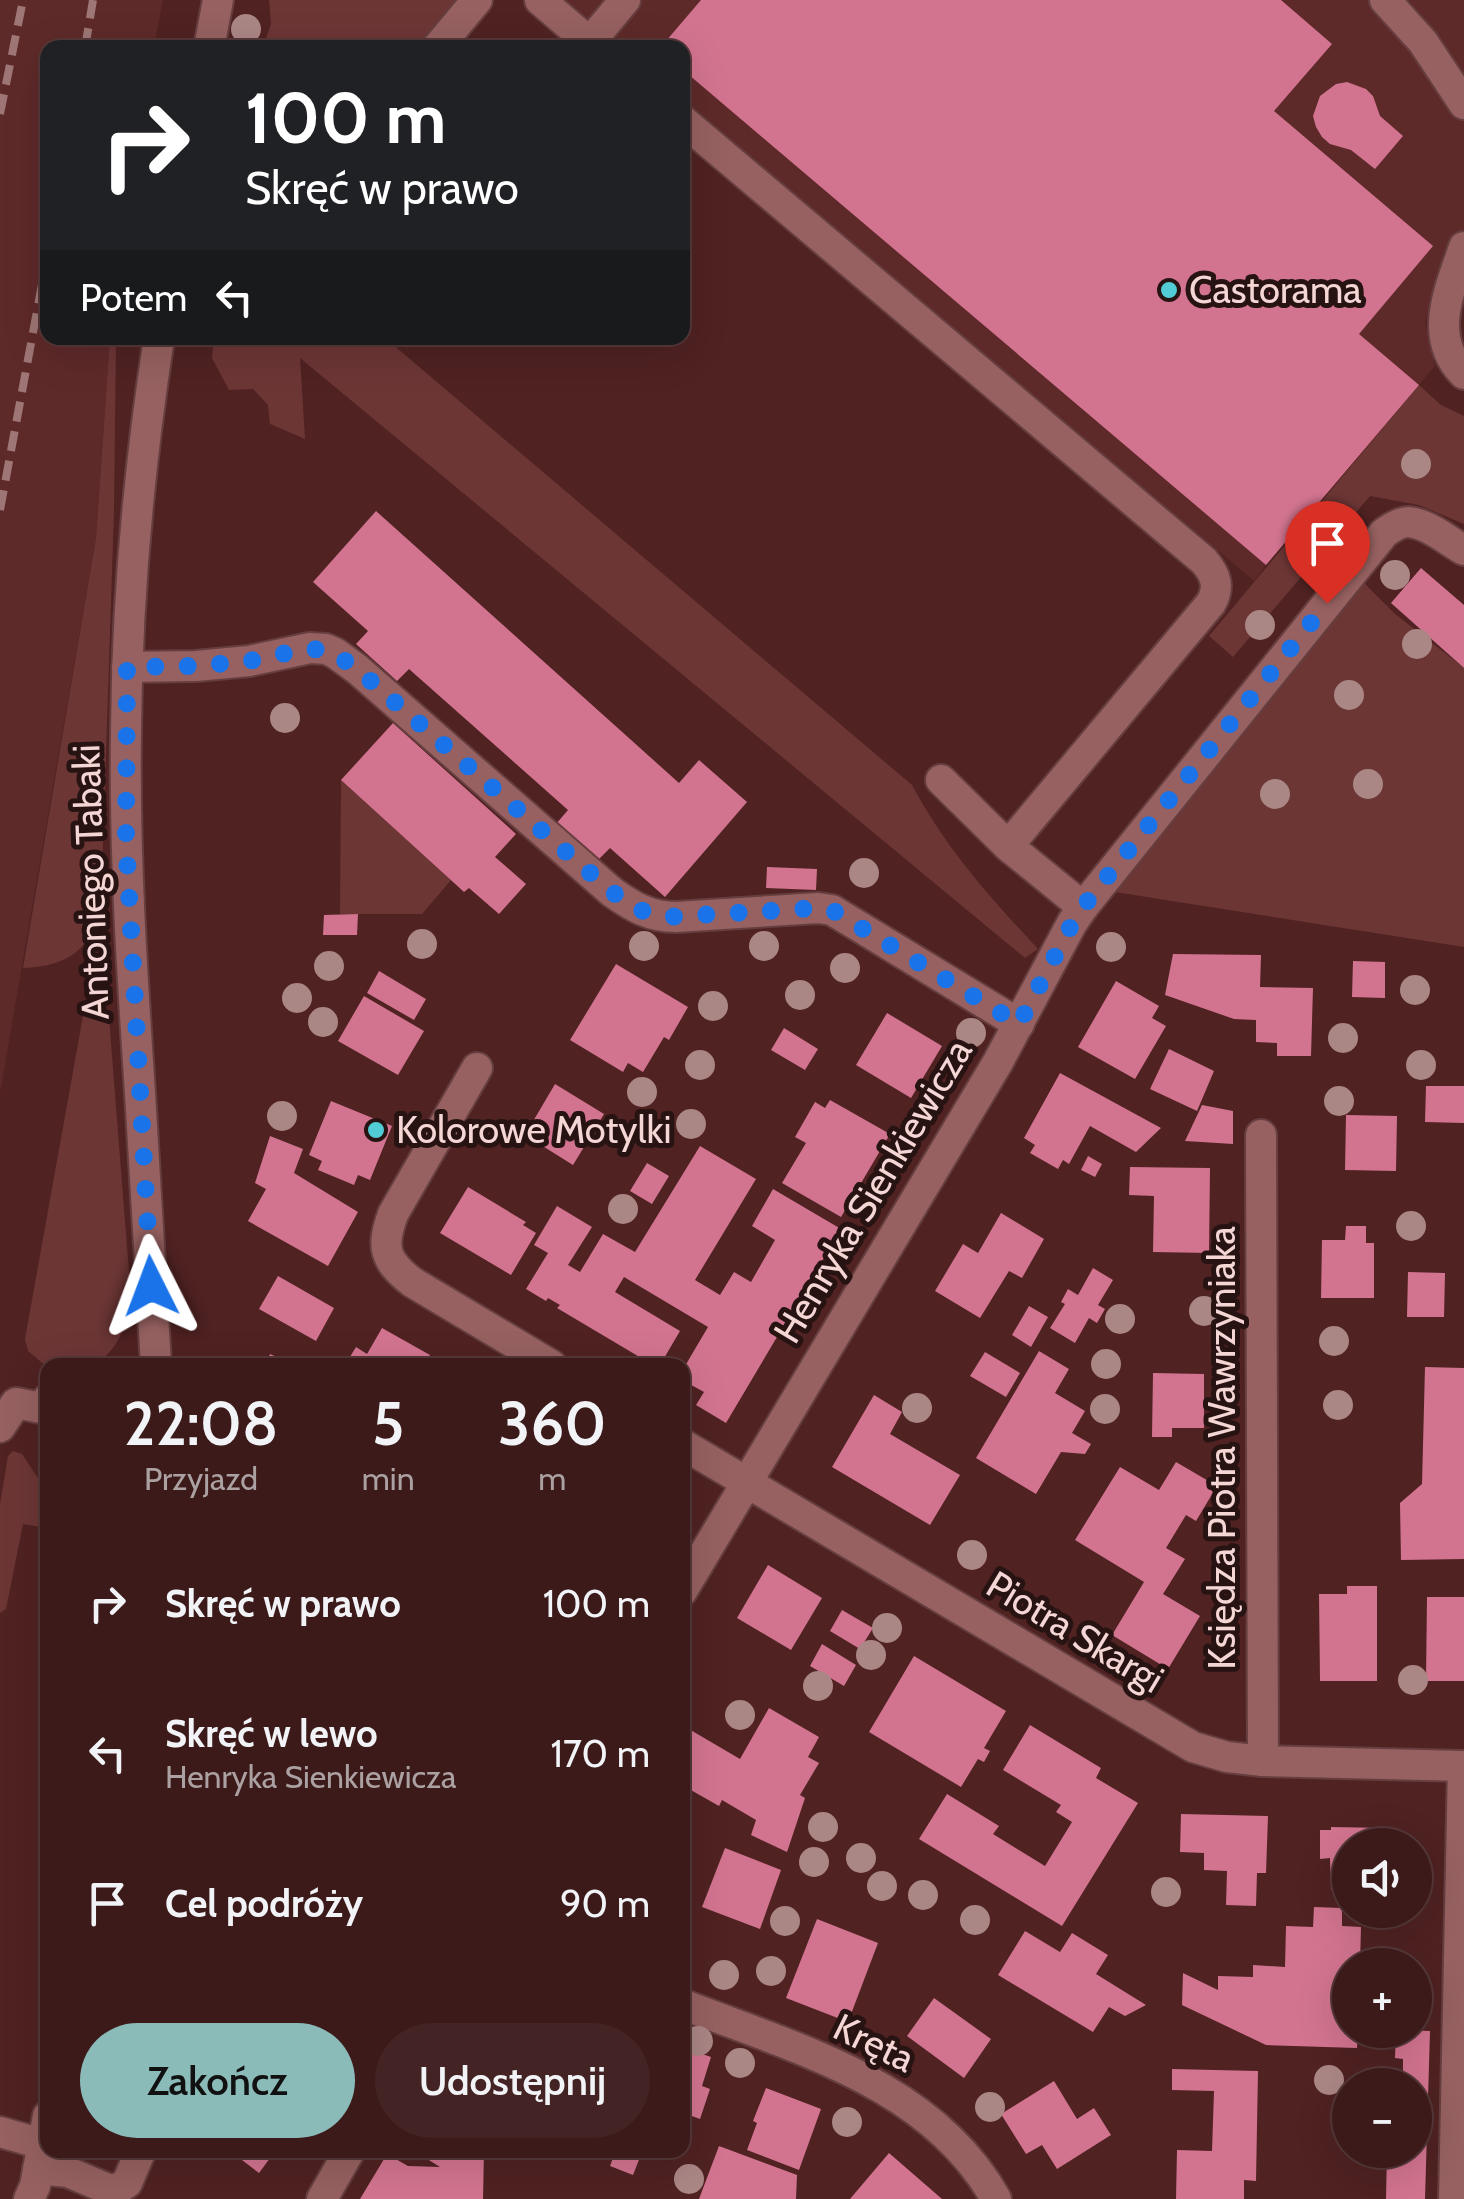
<!DOCTYPE html>
<html lang="pl">
<meta charset="utf-8">
<style>
:root{--surface:#3c1a1a;--page:#432323;--text:#f1f3f6;--muted:#aca1a2;--line:#553839;--accent:#8bbbb9}
body{margin:0;font-family:Cabin,sans-serif;background:var(--page);color:var(--text);height:100vh;display:flex;flex-direction:column;font-size:38px;white-space:nowrap}
*{box-sizing:border-box;margin:0}
p{font-size:32px;color:var(--muted)}
.icon{flex:none;width:55px;height:55px;fill:none;stroke:currentColor;stroke-width:2;stroke-linecap:round;stroke-linejoin:round}
.map{position:relative;flex:1;overflow:hidden}
.drawer{position:absolute;left:40px;top:1358px;width:650px;height:800px;display:flex;flex-direction:column;background:var(--surface);border-radius:20px;box-shadow:0 10px 40px #0002,0 0 0 2px var(--line)}
.drawer>*{flex:none}
.top-card{position:absolute;left:40px;top:40px;width:650px;height:305px;border-radius:20px;box-shadow:0 10px 40px #0002,0 0 0 2px var(--line);background:#202124;color:#fff;overflow:hidden}
.fabs{position:absolute;left:1332px;top:1828px;display:grid;gap:20px}
.fabs a{display:grid;place-items:center;width:100px;height:100px;border-radius:50%;background:var(--surface);box-shadow:0 10px 40px #0002,0 0 0 2px var(--line);font-size:50px}
.pin{position:absolute;display:grid;place-items:center;width:85px;height:85px;color:#fff;margin:-102px -42px;border-radius:50% 50% 50% 0;rotate:-45deg;box-shadow:0 0 10px #0007}
.pin .icon{rotate:45deg}
.me{position:absolute;width:110px;margin:-55px;rotate:357deg;stroke-linejoin:round;filter:drop-shadow(0 0 8px #0008)}
.turn{display:flex;align-items:center;gap:35px;height:210px;padding:0 40px;font-size:45px}
.turn .icon{width:130px;height:130px;stroke-width:2.5}
.turn b{display:block;font-size:70px;line-height:85px}
.then{display:flex;align-items:center;height:95px;padding:0 40px;background:#0003;gap:20px;font-size:38px}
.eta{display:flex;justify-content:space-evenly;align-items:center;height:170px;text-align:center}
.eta b{font-size:60px;font-weight:600;line-height:70px}
.primary-button{display:flex;gap:20px;margin-top:auto;padding:20px 40px}
.primary-button a{flex:1;height:115px;border-radius:60px;background:var(--accent);color:#111;font-size:40px;font-weight:600;line-height:115px;text-align:center}
.primary-button a+a{background:var(--page);color:var(--text)}
ul{padding:0;list-style:none}
li{display:flex;align-items:center;gap:30px;height:150px;padding:0 40px}
li div{flex:1}
li b{display:block;font-size:38px}
li em{font-style:normal}
.map>svg:first-child{display:block}
.built{fill:#5e2929}
.green{fill:#6c3635}
.building{fill:#d27490}
.lines{fill:none;stroke-linecap:round;stroke-linejoin:round}
.minor-casing{stroke:#663e3f;stroke-width:34}
.minor{stroke:#966160;stroke-width:30}
.rail{stroke:#9d7675;stroke-width:8;stroke-dasharray:20 10;stroke-linecap:butt}
.tree{fill:#aa8685}
.route{stroke:#1a73e8;stroke-width:18;stroke-dasharray:0 32.4}
.poi-dot{fill:#51ccd4;stroke:#281313;stroke-width:4}
.labels{text-anchor:middle;stroke-width:10;stroke-linejoin:round;paint-order:stroke}
.poi-label{font-size:38px;fill:#f4d6d4;stroke:#281313;text-anchor:start}
.street-label{font-size:38px;fill:#f4d6d4;stroke:#281313}
</style>
<div class="map">
<svg width="1464" height="2199" viewBox="0 0 1464 2199">
<rect width="100%" height="100%" fill="#502222"/>
<g class="built">
<path d="M0,0H163L154,47L48,48V338H110L96,538L0,1093Z"/>
<path d="M563,0H1464V236L1446,262L1425,322L1435,366L1266,565L1254,581L683,101L682,48L619,47Z"/>
</g>
<g class="green">
<path d="M269,0H458L418,47L263,48L271,24Z"/>
<path d="M110,338H116L114,511L101,906C90,951 68,966 23,968L96,538Z"/>
<path d="M214,338H385L912,785C947,850 988,895 1038,949L1025,958L300,358L305,439L270,424L268,405L253,389L229,390L212,358Z"/>
<path d="M1419,385L1441,405L1464,416V524L1419,505L1370,496L1233,657L1209,636Z"/>
<path d="M1364,583L1394,613L1464,668V947L1115,892Z"/>
<path d="M341,780L451,880L422,914H340Z"/>
<path d="M93,1008L102,1010L109,1018L131,1297C127,1322 118,1357 89,1365C77,1368 60,1365 48,1365L47,1367L28,1351L25,1339L83,1016Z"/>
<path d="M13,1451L22,1454L47,1492V1528L23,1524L6,1609L0,1613V1504L8,1456Z"/>
</g>
<g class="building">
<path d="M701,0H1281L1332,44L1274,111L1433,246L1359,334L1419,385L1266,565L682,69V48H660Z"/>
<path d="M1347,82L1366,89L1373,96L1380,116L1403,136L1375,169L1351,150L1330,144L1322,137L1316,127L1313,116L1320,96L1336,84Z"/>
<path d="M376,511L679,783L699,760L747,802L665,897L610,848L598,860L556,824L568,810L409,669L397,681L356,644L368,631L313,582Z"/>
<path d="M1421,568L1464,605V668L1391,603Z"/>
<path d="M393,723L516,834L495,857L526,884L499,914L469,888L464,892L341,780Z"/>
<path d="M767,867L817,869L816,890L766,888Z"/>
<path d="M358,914L357,935H323L324,915Z"/>
<path d="M1173,954L1261,955L1260,987L1313,988L1311,1056H1277V1043L1256,1042V1020L1234,1019L1165,995Z"/>
<path d="M1353,961L1385,962V998L1352,997Z"/>
<path d="M616,964L688,1007L669,1040L664,1037L643,1072L628,1063L623,1072L570,1040Z"/>
<path d="M379,971L426,999L414,1020L367,993Z"/>
<path d="M1116,981L1159,1006L1152,1018L1166,1026L1135,1079L1078,1047Z"/>
<path d="M364,996L424,1031L398,1075L338,1041Z"/>
<path d="M887,1013L942,1046L911,1098L856,1065Z"/>
<path d="M784,1028L818,1049L805,1070L771,1050Z"/>
<path d="M1169,1049L1214,1071L1197,1111L1150,1089Z"/>
<path d="M1060,1073L1161,1128L1136,1152L1090,1126L1069,1164L1063,1160L1058,1169L1030,1153L1035,1145L1024,1138Z"/>
<path d="M555,1084L604,1114L573,1165L525,1135Z"/>
<path d="M1426,1086H1464V1123L1425,1122Z"/>
<path d="M830,1100L890,1134L841,1217L782,1183L806,1143L795,1137L815,1102L825,1108Z"/>
<path d="M331,1101L392,1126L370,1180L358,1175L354,1185L318,1170L322,1161L309,1155Z"/>
<path d="M1202,1105L1233,1111V1144L1185,1141Z"/>
<path d="M1346,1115L1397,1116L1396,1171L1345,1170Z"/>
<path d="M270,1136L303,1149L294,1173L358,1212L328,1266L248,1221L266,1189L255,1183Z"/>
<path d="M700,1146L756,1179L695,1280L720,1295L734,1272L751,1282L775,1240L752,1226L773,1189L841,1229L726,1423L696,1405L704,1392L682,1380V1371L708,1327L624,1277L615,1292L680,1331L660,1365H653L557,1308L560,1305L548,1298L546,1301L526,1289L548,1253L534,1245L557,1206L592,1227L568,1265L580,1272L603,1234L635,1252Z"/>
<path d="M1088,1156L1102,1164L1095,1177L1081,1170Z"/>
<path d="M647,1163L669,1176L652,1204L630,1191Z"/>
<path d="M1130,1167L1210,1168L1209,1253L1153,1252L1154,1196L1129,1195Z"/>
<path d="M468,1187L526,1222L523,1225L536,1233L511,1275L440,1233Z"/>
<path d="M1001,1213L1044,1239L1022,1278L1009,1271L980,1318L935,1291L963,1244L978,1253Z"/>
<path d="M1346,1226H1366V1243H1374V1298H1321L1322,1240H1345Z"/>
<path d="M1093,1268L1113,1280L1098,1305L1105,1309L1097,1323L1089,1318L1075,1343L1050,1328L1065,1304L1061,1302L1068,1289L1078,1295Z"/>
<path d="M1408,1272L1445,1273L1444,1317H1407Z"/>
<path d="M278,1276L334,1308L316,1341L259,1309Z"/>
<path d="M1029,1306L1048,1317L1031,1347L1012,1335Z"/>
<path d="M382,1328L430,1355L424,1365H345L356,1347L367,1354Z"/>
<path d="M1039,1351L1069,1369L1055,1393L1085,1411L1072,1433L1091,1444L1085,1454L1061,1452L1036,1494L976,1458Z"/>
<path d="M985,1352L1020,1373L1006,1397L970,1376Z"/>
<path d="M270,1354L295,1365H266Z"/>
<path d="M1425,1367L1464,1368V1559L1401,1560L1400,1503L1422,1484Z"/>
<path d="M1153,1373L1204,1374V1428H1172V1437H1152Z"/>
<path d="M874,1395L902,1412L890,1434L960,1475L930,1525L832,1467Z"/>
<path d="M1176,1462L1217,1486L1196,1521L1186,1515L1166,1548L1185,1559L1163,1594L1200,1616L1168,1669L1112,1635L1144,1582L1075,1540L1120,1467L1159,1490Z"/>
<path d="M768,1565L822,1598L791,1650L737,1618Z"/>
<path d="M1347,1586H1377V1681H1320L1319,1594H1347Z"/>
<path d="M1427,1597H1464V1681H1426Z"/>
<path d="M842,1610L873,1628L860,1649L830,1631Z"/>
<path d="M822,1644L856,1665L844,1686L810,1666Z"/>
<path d="M914,1656L1006,1711L984,1748L990,1751L984,1762L978,1759L961,1787L869,1732Z"/>
<path d="M769,1708L819,1737L808,1757L819,1763L800,1795L805,1798L787,1852L751,1835L756,1820L722,1800L719,1806L682,1785V1725L740,1759Z"/>
<path d="M1030,1725L1101,1768L1096,1778L1138,1803L1062,1926L919,1839L947,1794L999,1826L993,1834L1045,1866L1072,1822L1056,1812L1061,1805L1003,1770Z"/>
<path d="M1181,1814L1268,1816L1266,1873H1257L1256,1906L1226,1905L1227,1871L1204,1870V1853L1180,1852Z"/>
<path d="M1331,1827L1386,1828V1845H1350V1890H1331L1330,1858L1320,1859V1830H1331Z"/>
<path d="M725,1848L781,1870L760,1929L702,1907Z"/>
<path d="M1314,1907L1342,1908V1926L1361,1927L1360,1965H1350V2030H1358L1357,2048L1266,2045L1182,2005L1183,1973L1218,1990V1976L1253,1977V1965L1285,1967L1286,1926L1313,1927Z"/>
<path d="M817,1919L878,1943L848,2022L786,1998Z"/>
<path d="M1025,1931L1060,1952L1072,1933L1108,1955L1096,1974L1146,2005L1125,2016L1109,2007L1093,2032L998,1975Z"/>
<path d="M934,1998L991,2039L964,2078L907,2036Z"/>
<path d="M1396,2030L1430,2031L1425,2199H1386L1387,2150H1415V2085H1403V2059L1395,2058Z"/>
<path d="M682,2047L711,2057L702,2086L710,2089L700,2119L686,2114L683,2123Z"/>
<path d="M1172,2069L1258,2071L1256,2181L1244,2180V2199H1176L1177,2150L1212,2151L1214,2091L1172,2090Z"/>
<path d="M1054,2081L1077,2119L1094,2108L1111,2135L1057,2169L1042,2145L1026,2154L1001,2114Z"/>
<path d="M766,2088L821,2109L799,2170L747,2150L757,2123L753,2121Z"/>
<path d="M719,2146L797,2175L796,2199H699Z"/>
<path d="M229,2150H276L259,2173Z"/>
<path d="M428,2150H484L483,2199H360L387,2154L408,2166L440,2167L424,2157Z"/>
<path d="M616,2150L642,2152L633,2175L610,2166Z"/>
<path d="M889,2153L942,2199H850Z"/>
</g>
<g class="lines">
<defs>
<g id="minor">
<path d="M540,0L596,48"/>
<path d="M1385,0L1423,42L1464,104"/>
<path d="M590,42L625,0"/>
<path d="M209,48L218,0"/>
<path d="M437,48L477,0"/>
<path d="M682,120L1204,561C1216,575 1220,587 1211,603L1008,846"/>
<path d="M1464,247C1450,289 1427,337 1464,374"/>
<path d="M127,667L196,666L249,661L310,648L326,649L335,653L357,669L612,892C633,907 650,917 676,917L818,908L832,910L1019,1024"/>
<path d="M941,780L1008,846L1083,907"/>
<path d="M477,1068L393,1214C381,1247 384,1260 412,1282L551,1365"/>
<path d="M1261,1135L1263,1761"/>
<path d="M156,1365C150,1274 146,1183 140,1093C132,972 124,851 126,730C127,598 139,467 159,338"/>
<path d="M0,1427L16,1403L41,1408L48,1399"/>
<path d="M682,1444L1193,1747L1227,1757L1263,1761L1464,1766"/>
<path d="M682,1591L998,1062L1072,923L1083,907L1384,533C1391,528 1400,522 1408,522C1427,523 1448,541 1464,550"/>
<path d="M682,2004C796,2049 932,2084 996,2199"/>
<path d="M0,2132L42,2144"/>
<path d="M38,2169L68,2172L108,2189H117L127,2183L141,2150"/>
<path d="M29,2199L35,2186L48,2116"/>
<path d="M322,2199L350,2150"/>
<path d="M1454,2199L1463,1766"/>
</g>
</defs>
<use href="#minor" class="minor-casing"/>
<use href="#minor" class="minor"/>
<g class="rail">
<path d="M85,48L93,0"/>
<path d="M0,114L23,0"/>
<path d="M0,510L48,252"/>
</g>
</g>
<g class="tree">
<circle cx="246" cy="29" r="15"/>
<circle cx="1416" cy="464" r="15"/>
<circle cx="1324" cy="549" r="15"/>
<circle cx="1395" cy="575" r="15"/>
<circle cx="1260" cy="625" r="15"/>
<circle cx="1417" cy="644" r="15"/>
<circle cx="1349" cy="695" r="15"/>
<circle cx="285" cy="718" r="15"/>
<circle cx="1368" cy="784" r="15"/>
<circle cx="1275" cy="794" r="15"/>
<circle cx="864" cy="873" r="15"/>
<circle cx="422" cy="944" r="15"/>
<circle cx="644" cy="946" r="15"/>
<circle cx="764" cy="946" r="15"/>
<circle cx="1111" cy="947" r="15"/>
<circle cx="329" cy="966" r="15"/>
<circle cx="845" cy="968" r="15"/>
<circle cx="1415" cy="990" r="15"/>
<circle cx="800" cy="995" r="15"/>
<circle cx="297" cy="998" r="15"/>
<circle cx="713" cy="1006" r="15"/>
<circle cx="323" cy="1022" r="15"/>
<circle cx="971" cy="1033" r="15"/>
<circle cx="1343" cy="1038" r="15"/>
<circle cx="700" cy="1065" r="15"/>
<circle cx="1421" cy="1065" r="15"/>
<circle cx="642" cy="1092" r="15"/>
<circle cx="1339" cy="1101" r="15"/>
<circle cx="282" cy="1116" r="15"/>
<circle cx="691" cy="1124" r="15"/>
<circle cx="623" cy="1209" r="15"/>
<circle cx="1411" cy="1226" r="15"/>
<circle cx="1204" cy="1311" r="15"/>
<circle cx="1120" cy="1319" r="15"/>
<circle cx="1334" cy="1341" r="15"/>
<circle cx="1106" cy="1364" r="15"/>
<circle cx="1338" cy="1405" r="15"/>
<circle cx="917" cy="1408" r="15"/>
<circle cx="1105" cy="1409" r="15"/>
<circle cx="972" cy="1555" r="15"/>
<circle cx="887" cy="1628" r="15"/>
<circle cx="871" cy="1655" r="15"/>
<circle cx="1413" cy="1680" r="15"/>
<circle cx="818" cy="1686" r="15"/>
<circle cx="740" cy="1715" r="15"/>
<circle cx="823" cy="1827" r="15"/>
<circle cx="861" cy="1858" r="15"/>
<circle cx="814" cy="1862" r="15"/>
<circle cx="882" cy="1886" r="15"/>
<circle cx="1166" cy="1892" r="15"/>
<circle cx="923" cy="1895" r="15"/>
<circle cx="975" cy="1920" r="15"/>
<circle cx="785" cy="1921" r="15"/>
<circle cx="771" cy="1971" r="15"/>
<circle cx="724" cy="1975" r="15"/>
<circle cx="698" cy="2041" r="15"/>
<circle cx="740" cy="2063" r="15"/>
<circle cx="1329" cy="2080" r="15"/>
<circle cx="990" cy="2107" r="15"/>
<circle cx="847" cy="2122" r="15"/>
<circle cx="689" cy="2179" r="15"/>
</g>
<g class="lines">
<path class="route" d="M151,1286L126,840L127,667L196,666L249,661L310,648L335,654L357,669L612,892L640,910L666,917L818,908L832,910L1019,1024L1072,924L1083,907L1327,603"/>
</g>
<g class="poi-dot">
<circle cx="1169" cy="290" r="10"/>
<circle cx="376" cy="1130" r="10"/>
</g>
<g class="labels">
<g class="poi-label">
<text x="1189" y="303">Castorama</text>
<text x="396" y="1143">Kolorowe Motylki</text>
</g>
<g class="street-label">
<text transform="translate(91 882) rotate(-92)" y="13">Antoniego Tabaki</text>
<text transform="translate(873 1191) rotate(-59)" y="13">Henryka Sienkiewicza</text>
<text transform="translate(1222 1448) rotate(-90)" y="13">Księdza Piotra Wawrzyniaka</text>
<text transform="translate(1075 1632) rotate(31)" y="13">Piotra Skargi</text>
<text transform="translate(874 2043) rotate(26)" y="13">Kręta</text>
</g>
</g>
</svg>
<div class="fabs">
<a><svg class="icon" aria-label="sound" viewBox="0 0 24 24"><path d="M4 9h4l5-4v14l-5-4H4zM17 9q2 3 0 6"/></svg></a>
<a>+</a>
<a>−</a>
</div>
<div class="pin" style="left:1327px;top:603px;background:#d93025"><svg class="icon" aria-label="arrive" viewBox="0 0 24 24"><path d="M6 21V4h12l-3 4 3 4H6"/></svg></div>
<svg class="me" style="left:151px;top:1286px" viewBox="-20 -20 40 40"><path d="M0-17L14 15 0 8-14 15z" fill="#1a73e8" stroke="#fff" stroke-width="4"/></svg>
<div class="top-card">
<div class="turn"><svg class="icon" aria-label="right" viewBox="0 0 24 24"><path d="M7 20v-9h11M14 6l5 5-5 5"/></svg><div><b>100 m</b>Skręć w prawo</div></div>
<div class="then">Potem<svg class="icon" aria-label="left" viewBox="0 0 24 24"><path d="M17 20v-9H6M10 6l-5 5 5 5"/></svg></div>
</div>
<section class="drawer">
<div class="eta">
<div><b>22:08</b><p>Przyjazd</p></div>
<div><b>5</b><p>min</p></div>
<div><b>360</b><p>m</p></div>
</div>
<ul>
<li><svg class="icon" aria-label="right" viewBox="0 0 24 24"><path d="M7 20v-9h11M14 6l5 5-5 5"/></svg><div><b>Skręć w prawo</b></div><em>100 m</em></li>
<li><svg class="icon" aria-label="left" viewBox="0 0 24 24"><path d="M17 20v-9H6M10 6l-5 5 5 5"/></svg><div><b>Skręć w lewo</b><p>Henryka Sienkiewicza</p></div><em>170 m</em></li>
<li><svg class="icon" aria-label="arrive" viewBox="0 0 24 24"><path d="M6 21V4h12l-3 4 3 4H6"/></svg><div><b>Cel podróży</b></div><em>90 m</em></li>
</ul>
<div class="primary-button"><a>Zakończ</a><a>Udostępnij</a></div>
</section>
</div>
